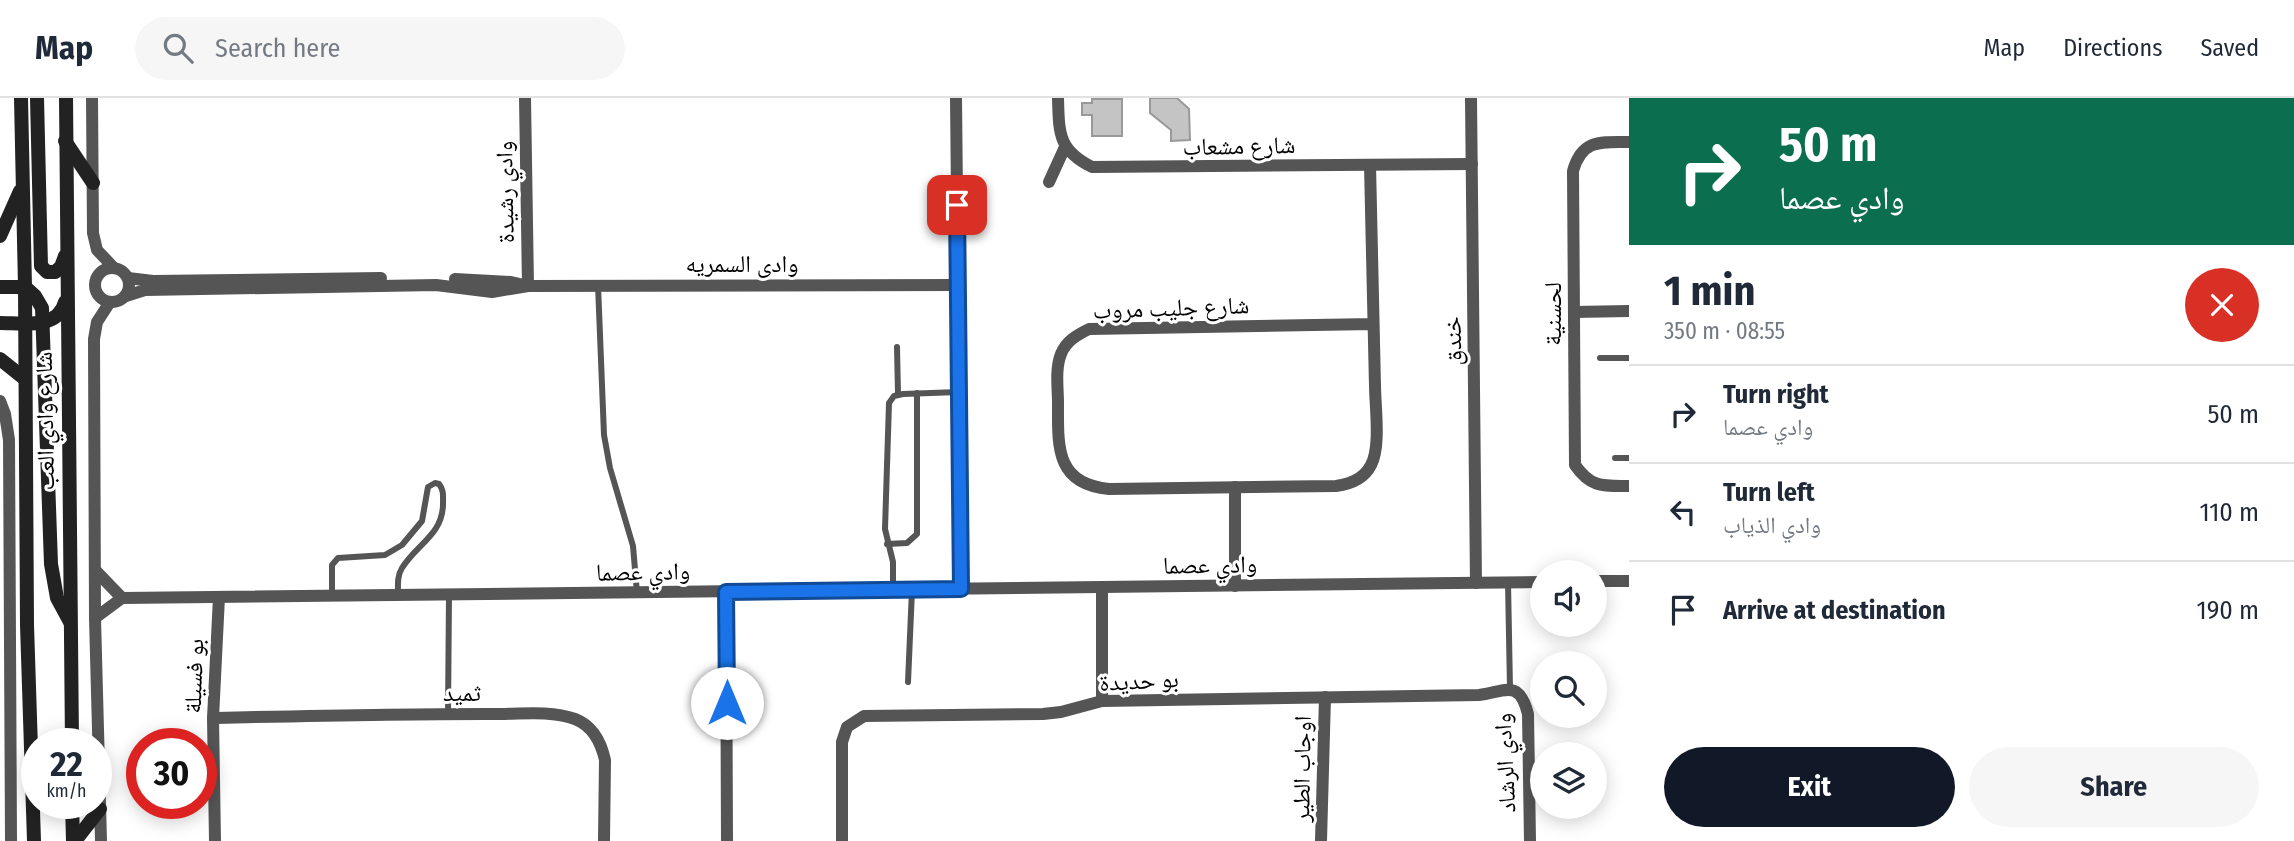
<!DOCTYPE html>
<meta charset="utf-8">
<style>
:root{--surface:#fff;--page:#f6f6f7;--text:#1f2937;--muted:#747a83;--line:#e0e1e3;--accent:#111827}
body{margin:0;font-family:"Fira Sans Condensed","Noto Naskh Arabic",sans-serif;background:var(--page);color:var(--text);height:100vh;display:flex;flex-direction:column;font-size:26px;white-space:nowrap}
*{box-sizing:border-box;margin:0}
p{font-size:23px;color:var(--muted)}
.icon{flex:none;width:38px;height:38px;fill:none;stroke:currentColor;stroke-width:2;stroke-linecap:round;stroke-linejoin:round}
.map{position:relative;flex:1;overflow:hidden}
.drawer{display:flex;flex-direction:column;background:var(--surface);width:665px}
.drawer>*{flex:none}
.top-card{background:#0b6e4f;color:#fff;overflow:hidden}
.controls{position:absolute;left:1530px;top:462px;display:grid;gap:14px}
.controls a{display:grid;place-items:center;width:77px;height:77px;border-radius:50%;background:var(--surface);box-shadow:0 4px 18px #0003;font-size:35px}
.speed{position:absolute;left:21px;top:630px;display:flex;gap:14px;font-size:35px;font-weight:700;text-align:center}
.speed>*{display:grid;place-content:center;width:91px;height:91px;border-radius:50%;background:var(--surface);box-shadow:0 4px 18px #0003;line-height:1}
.speed small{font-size:18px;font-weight:400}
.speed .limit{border:10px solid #d22;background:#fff;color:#111}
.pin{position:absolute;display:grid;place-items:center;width:60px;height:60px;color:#fff;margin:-30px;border-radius:14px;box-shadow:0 4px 10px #0006}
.me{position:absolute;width:77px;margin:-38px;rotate:0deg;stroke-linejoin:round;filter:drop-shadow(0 0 5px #0008)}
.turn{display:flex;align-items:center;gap:24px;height:147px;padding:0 35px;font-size:32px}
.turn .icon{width:91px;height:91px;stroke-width:2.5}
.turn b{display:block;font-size:49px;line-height:60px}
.round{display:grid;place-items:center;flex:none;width:74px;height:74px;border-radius:37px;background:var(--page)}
.summary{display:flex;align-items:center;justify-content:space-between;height:119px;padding:0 35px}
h1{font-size:42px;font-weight:700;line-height:52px}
.button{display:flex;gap:14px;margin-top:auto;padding:14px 35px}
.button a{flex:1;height:80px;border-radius:42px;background:var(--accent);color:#fff;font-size:28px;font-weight:700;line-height:80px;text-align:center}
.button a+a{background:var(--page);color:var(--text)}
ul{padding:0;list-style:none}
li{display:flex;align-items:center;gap:21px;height:98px;padding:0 35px;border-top:2px solid var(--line)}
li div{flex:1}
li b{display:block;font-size:26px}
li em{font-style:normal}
header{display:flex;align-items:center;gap:42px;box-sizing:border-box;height:98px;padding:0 35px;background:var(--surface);border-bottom:2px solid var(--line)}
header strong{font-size:33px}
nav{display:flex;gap:38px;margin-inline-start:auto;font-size:24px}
.search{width:490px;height:63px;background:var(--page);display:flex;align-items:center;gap:18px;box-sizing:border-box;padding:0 24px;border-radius:38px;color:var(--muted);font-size:26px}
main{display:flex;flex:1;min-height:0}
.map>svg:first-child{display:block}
.building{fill:#c4c4c4;stroke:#999;stroke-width:2}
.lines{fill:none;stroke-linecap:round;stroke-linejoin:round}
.lane{stroke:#555;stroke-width:6}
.street{stroke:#555;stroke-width:12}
.secondary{stroke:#222;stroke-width:14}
.route-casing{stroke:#114b97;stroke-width:18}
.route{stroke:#1a73e8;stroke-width:12}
.labels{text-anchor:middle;stroke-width:6;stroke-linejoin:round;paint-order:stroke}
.street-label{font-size:24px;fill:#000;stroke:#fff}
</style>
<header>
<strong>Map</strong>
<div class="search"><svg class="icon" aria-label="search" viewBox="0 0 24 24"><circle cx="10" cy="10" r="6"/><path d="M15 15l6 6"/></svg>Search here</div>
<nav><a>Map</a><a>Directions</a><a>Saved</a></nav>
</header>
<main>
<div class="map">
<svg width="1629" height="743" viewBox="0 0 1629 743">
<rect width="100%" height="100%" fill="#fff"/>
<g class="building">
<path d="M1150,0H1177L1189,11L1190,42L1171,43V32L1150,15Z"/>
<path d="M1092,1H1122V38H1092V17H1082V5H1092Z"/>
</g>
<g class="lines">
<g class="lane">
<path d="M598,187L604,337L610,370L633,448L637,495"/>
<path d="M897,249L898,296"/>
<path d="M1600,260H1629"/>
<path d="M1615,360H1629"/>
<path d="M887,446L907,445L917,436V295"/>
<path d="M1508,484L1510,591"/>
<path d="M893,492V464L885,431L889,305L894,298L903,296L959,294"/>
<path d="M332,499V467L338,460L385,457L402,447L422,423L428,389L435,385L439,386C444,392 443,398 443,407C442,437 417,446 402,470C397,478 398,487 398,496"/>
<path d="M908,584L912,492"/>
<path d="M448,616L449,497"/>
</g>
<g class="street">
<path d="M92,0L93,135L97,152L114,170"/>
<path d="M525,0L528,188"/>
<path d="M956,0L961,491"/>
<path d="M1058,0C1059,35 1058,52 1092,69L1472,66"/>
<path d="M1471,0L1476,485"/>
<path d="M1629,44C1601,44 1582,41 1573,73L1575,367C1591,390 1603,388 1629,388"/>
<path d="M1370,67C1372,141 1373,214 1375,287C1375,308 1381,349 1371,367C1364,381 1351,386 1336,388L1109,391C1055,386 1058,348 1058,305C1058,290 1055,271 1061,256C1066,243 1077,237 1089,231L1373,226"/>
<path d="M1049,84L1065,49"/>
<circle cx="112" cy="187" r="17"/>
<path d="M128,180L153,183L381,180"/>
<path d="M455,181L511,184L524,187"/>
<path d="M126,198L145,192L436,187L492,194L528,188L957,187"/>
<path d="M1574,214L1629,213"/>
<path d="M0,303L5,316L9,342L11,743"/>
<path d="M95,472L122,500"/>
<path d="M1594,483H1629"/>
<path d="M1235,488V389"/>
<path d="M726,494L727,743"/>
<path d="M95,520L122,500L1542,484"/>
<path d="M1102,603V489"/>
<path d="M213,620C304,618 394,616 485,616C513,617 548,611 575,621C593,628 601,644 605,662L604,743"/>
<path d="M101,743L95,520L94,241L97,224L110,204"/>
<path d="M215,743L213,620L219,499"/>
<path d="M842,743V644L847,629L864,618L1043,616L1061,614L1102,603L1479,597C1504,594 1519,580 1528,616L1530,743"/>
<path d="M1321,743L1325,599"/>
</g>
<g class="secondary">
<path d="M21,0L25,189L27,527L34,743"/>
<path d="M37,0L41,168L47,174H55L61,169L65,158"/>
<path d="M66,0L72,646"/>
<path d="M65,43L93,85"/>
<path d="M0,138L20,93"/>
<path d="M0,189H25"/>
<path d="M25,189L35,198L42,210L51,466L57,500L70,524"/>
<path d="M0,225C22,225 58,232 65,204"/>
<path d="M0,261L25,281"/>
<path d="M72,705L73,743"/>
<path d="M75,743L100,711"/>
</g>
</g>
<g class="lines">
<defs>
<path id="route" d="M727,605L726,494L961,491L957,107"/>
</defs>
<use href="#route" class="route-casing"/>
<use href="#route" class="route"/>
</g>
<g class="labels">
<g class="street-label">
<text transform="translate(1239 48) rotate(-1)" y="8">شارع مشعاب</text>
<text transform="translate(505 94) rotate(-91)" y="8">وادي رشيدة</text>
<text x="742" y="174">وادى السمريه</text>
<text transform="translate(1171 210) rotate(-2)" y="8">شارع جليب مروب</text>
<text transform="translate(1553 216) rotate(-90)" y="8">لحسنية</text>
<text transform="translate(1453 243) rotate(-91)" y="8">خندق</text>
<text transform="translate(45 323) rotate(-91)" y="8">شارع وادي العب</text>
<text transform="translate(1210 467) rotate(-1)" y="8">وادي عصما</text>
<text transform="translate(643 474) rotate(-1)" y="8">وادي عصما</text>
<text transform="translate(194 578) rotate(-88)" y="8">بو فسيلة</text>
<text transform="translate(1139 583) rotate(-3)" y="8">بو حديدة</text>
<text x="462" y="603">ثميد</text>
<text transform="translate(1505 665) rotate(-93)" y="8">وادي الرشاد</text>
<text transform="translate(1302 671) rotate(-89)" y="8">اوجاب الطير</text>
</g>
</g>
</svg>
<div class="controls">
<a><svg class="icon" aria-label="sound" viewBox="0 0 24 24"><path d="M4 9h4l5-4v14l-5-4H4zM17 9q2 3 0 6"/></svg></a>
<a><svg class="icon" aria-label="search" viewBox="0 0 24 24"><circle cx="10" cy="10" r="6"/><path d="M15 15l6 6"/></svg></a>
<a><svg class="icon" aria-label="layers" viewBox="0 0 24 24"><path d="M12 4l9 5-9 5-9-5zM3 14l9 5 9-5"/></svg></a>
</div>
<div class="speed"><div>22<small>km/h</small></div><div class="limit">30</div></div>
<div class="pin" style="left:957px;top:107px;background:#d93025"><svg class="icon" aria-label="arrive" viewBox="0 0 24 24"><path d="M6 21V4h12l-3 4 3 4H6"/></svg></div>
<svg class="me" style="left:727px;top:605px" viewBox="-20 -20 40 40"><circle r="19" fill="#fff"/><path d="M0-13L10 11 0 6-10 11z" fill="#1a73e8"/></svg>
</div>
<section class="drawer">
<div class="top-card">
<div class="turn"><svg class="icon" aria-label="right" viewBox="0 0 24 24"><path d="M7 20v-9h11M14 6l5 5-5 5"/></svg><div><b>50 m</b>وادي عصما</div></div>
</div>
<div class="summary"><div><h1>1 min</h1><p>350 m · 08:55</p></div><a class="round" style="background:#d93025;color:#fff"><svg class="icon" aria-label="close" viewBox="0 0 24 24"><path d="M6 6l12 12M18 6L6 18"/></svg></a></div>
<ul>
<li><svg class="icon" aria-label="right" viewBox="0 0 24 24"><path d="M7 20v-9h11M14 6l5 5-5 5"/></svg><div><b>Turn right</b><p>وادي عصما</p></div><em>50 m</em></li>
<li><svg class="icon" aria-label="left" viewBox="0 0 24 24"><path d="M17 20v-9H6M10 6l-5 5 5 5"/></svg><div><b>Turn left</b><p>وادي الذياب</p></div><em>110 m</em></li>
<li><svg class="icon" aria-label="arrive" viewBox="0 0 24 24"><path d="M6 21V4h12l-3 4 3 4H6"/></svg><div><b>Arrive at destination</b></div><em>190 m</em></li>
</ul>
<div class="button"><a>Exit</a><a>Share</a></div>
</section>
</main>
